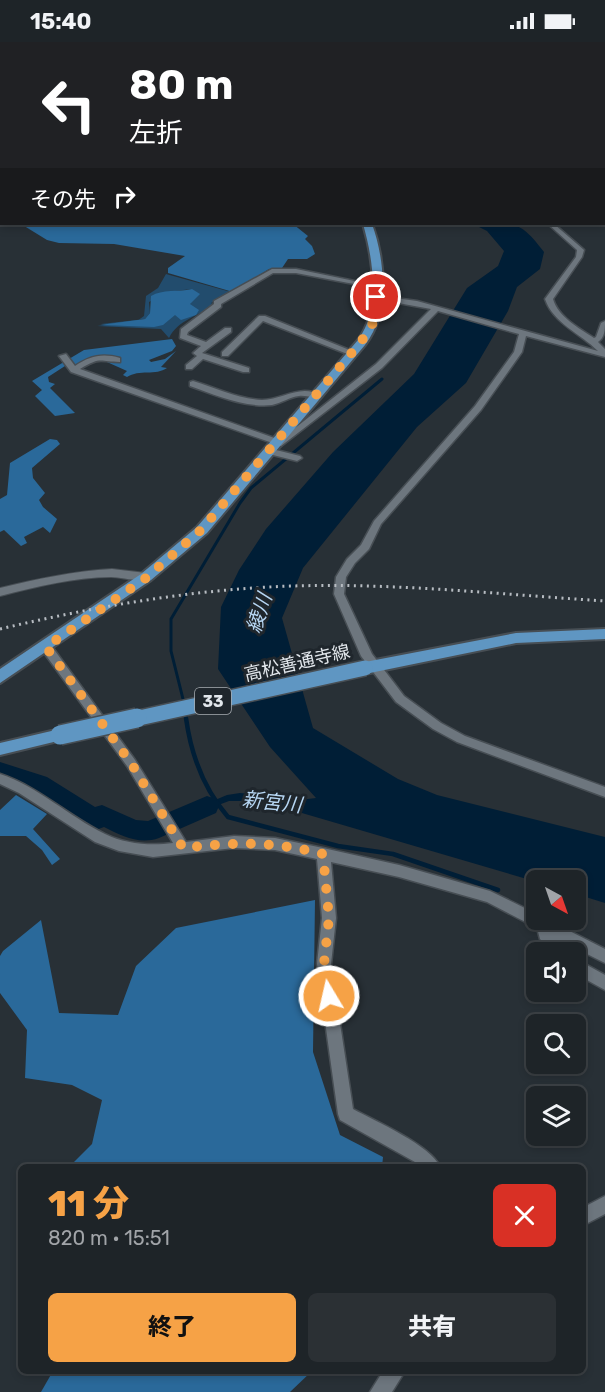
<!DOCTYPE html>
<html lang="ja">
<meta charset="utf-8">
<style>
:root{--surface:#1e2428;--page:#2b3034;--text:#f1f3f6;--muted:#a1a4a8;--line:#3c4145;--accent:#f6a246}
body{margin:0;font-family:Rubik,"Noto Sans JP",sans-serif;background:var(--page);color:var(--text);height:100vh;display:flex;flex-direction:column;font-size:22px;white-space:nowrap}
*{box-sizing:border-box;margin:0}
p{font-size:20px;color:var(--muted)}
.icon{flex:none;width:33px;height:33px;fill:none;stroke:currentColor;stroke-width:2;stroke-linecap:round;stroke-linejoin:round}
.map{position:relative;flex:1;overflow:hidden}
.sheet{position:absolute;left:18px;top:1122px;width:568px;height:210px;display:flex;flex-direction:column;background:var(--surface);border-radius:9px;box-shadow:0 3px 9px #0003,0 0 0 2px var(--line)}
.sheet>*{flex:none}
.top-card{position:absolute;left:0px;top:0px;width:606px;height:183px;box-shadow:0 3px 9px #0003,0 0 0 2px var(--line);background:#202124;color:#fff;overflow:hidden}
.needle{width:39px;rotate:140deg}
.tools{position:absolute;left:526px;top:828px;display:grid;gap:12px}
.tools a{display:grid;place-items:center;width:60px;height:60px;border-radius:9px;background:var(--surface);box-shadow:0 3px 9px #0003,0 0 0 2px var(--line);font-size:30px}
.pin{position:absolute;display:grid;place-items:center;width:51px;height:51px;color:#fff;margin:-26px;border:3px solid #fff;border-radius:50%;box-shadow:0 2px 6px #0007}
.me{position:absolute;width:66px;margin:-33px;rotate:351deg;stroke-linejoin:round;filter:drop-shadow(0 0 4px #0008)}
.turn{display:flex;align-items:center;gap:21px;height:126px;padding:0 30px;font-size:27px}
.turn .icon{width:78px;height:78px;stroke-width:2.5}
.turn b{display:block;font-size:42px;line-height:51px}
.then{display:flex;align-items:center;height:57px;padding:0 30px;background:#0003;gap:12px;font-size:22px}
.round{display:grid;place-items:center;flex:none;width:63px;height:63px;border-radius:9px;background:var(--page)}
.headline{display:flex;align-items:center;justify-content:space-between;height:102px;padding:0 30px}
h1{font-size:36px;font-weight:800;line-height:45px;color:var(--accent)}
.cta{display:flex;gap:12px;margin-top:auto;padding:12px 30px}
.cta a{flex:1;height:69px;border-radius:9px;background:var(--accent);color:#111;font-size:24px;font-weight:800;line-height:69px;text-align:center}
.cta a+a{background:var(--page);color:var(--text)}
.status{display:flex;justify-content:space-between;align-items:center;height:42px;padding:0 30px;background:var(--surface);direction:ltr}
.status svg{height:16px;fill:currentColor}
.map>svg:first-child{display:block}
.green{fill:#224c6d;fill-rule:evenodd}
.forest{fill:#2a699a}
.water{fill:#001e36}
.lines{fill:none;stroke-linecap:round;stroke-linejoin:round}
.stream-far2{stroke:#001e36;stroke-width:1.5}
.stream-far1{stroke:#001e36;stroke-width:3}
.stream{stroke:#001e36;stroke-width:4.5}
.river{fill:#001e36;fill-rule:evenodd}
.minor-casing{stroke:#474e54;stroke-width:3}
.tertiary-casing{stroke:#474e54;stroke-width:2}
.secondary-casing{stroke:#474e54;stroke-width:4}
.primary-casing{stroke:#474e54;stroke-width:4}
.minor{fill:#6d767e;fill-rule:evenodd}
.tertiary{fill:#6d767e;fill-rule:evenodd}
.secondary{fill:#6686a0;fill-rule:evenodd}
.primary{fill:#5f96c2;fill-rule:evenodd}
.rail{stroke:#b7bcc2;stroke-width:3;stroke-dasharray:2 4.5;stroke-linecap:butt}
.primary-bridge-far1-casing{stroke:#474e54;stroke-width:18;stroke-linecap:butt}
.primary-bridge-casing{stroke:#474e54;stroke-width:22;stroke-linecap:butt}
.primary-bridge-far1{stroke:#5f96c2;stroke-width:15}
.primary-bridge{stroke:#5f96c2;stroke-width:19}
.route{stroke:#f6a246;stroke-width:10;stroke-dasharray:0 18}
.labels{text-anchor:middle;stroke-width:6;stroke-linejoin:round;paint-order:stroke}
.shield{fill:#1f262c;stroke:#a8adb2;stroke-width:1.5}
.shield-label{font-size:16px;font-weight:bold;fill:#e2e7ec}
.street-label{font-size:18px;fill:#e2e7ec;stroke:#1f262c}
.water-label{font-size:20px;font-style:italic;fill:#b6d6f3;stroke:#1f262c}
</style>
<div class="status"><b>15:40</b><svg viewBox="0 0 49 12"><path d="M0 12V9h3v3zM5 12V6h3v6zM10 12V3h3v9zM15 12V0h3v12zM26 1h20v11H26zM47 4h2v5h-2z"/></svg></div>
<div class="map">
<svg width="605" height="1350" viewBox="0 0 605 1350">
<rect width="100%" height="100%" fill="#283036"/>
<path class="green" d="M166,232L231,250L211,261L214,263C198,274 178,278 169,296L161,287L97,284L137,279L144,274L146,254L158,246ZM192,247L190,263C162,281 134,286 101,282L145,277L150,271L149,260L167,250Z"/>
<g class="forest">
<path d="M21,182H293L308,194L305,197L312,204L315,212L307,217H288L282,226L269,227L233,250L168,231V226L185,214L114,202L59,201L47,198Z"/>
<path d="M192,247L200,252L190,262L199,268L196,273L181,278L175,273L163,283L154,285L100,283L145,277L150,271L151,254C163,247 177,250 192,247Z"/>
<path d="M172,297L176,304L172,309L149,318L151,320L165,317L176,309L161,325L167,326C156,334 139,327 127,335L123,333L127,329L98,316L84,319L75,325L65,324L48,335L49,340L55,342L50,346L75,371L55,374L35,354L42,348L32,339L84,308Z"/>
<path d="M50,397L57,398L60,402L32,426L33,436L45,451L39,458L43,465L57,477L50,491L43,485L24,495L27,501L21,504L4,488L0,490V457L7,453L10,421Z"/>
<path d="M16,753L47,772L33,787L60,817L52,823L42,808L26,794H0V768Z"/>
<path d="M315,858L313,1010L340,1093L383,1115L382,1125H69L92,1102L102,1058L72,1043L25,1036L27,988L0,951V914L3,909L41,878L59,971L118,973L136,924L176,886Z"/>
<path d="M53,1329H312L290,1350H41Z"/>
</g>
<path class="water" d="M473,182C515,182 518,176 544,210L540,227L517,245L508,269L466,341L417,385L303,526L282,576L313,686L398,737L437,753L605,795V861L576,852V838L537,840L261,759H229L179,778L177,774L227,753L240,751L263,753L282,760L316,756L270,705L218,627L221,565L239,528L266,487L333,410L414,332L467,246L498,224L504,209L487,189Z"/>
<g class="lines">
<g class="stream-far2">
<path d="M487,0H496"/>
<path d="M465,2L472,0"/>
</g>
<g class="stream-far1">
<path d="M184,661L171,609V577L240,461L251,446L382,337"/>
<path d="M185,669L186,678"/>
</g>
<path class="stream" d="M186,676C191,713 203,746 228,775L338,804L393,812L498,848"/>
<g class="river">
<path d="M378,0H388L389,2H379Z"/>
<path d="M0,720L47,735L95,765L102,763L136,778L148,779L207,754L216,757L219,764L216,771L159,796C139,803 122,794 104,785L96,788L87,785L30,748L0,738Z"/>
</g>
<defs>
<g id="minor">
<path d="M115,1H134L136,2H113Z"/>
<path d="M0,20H2L0,23Z"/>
<rect x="604" y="106" width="1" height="4"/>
<path d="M605,125V130H604V125Z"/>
<path d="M2,134V138L0,139V135Z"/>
<path d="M548,182H554L584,208L582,215L553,257C558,275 579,286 594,296L596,295L601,281L605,279C605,288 605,295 598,300L605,307V315L526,294L522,310L481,368L381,482L369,507L355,521L346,535L344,552L372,612L404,654L441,681L465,694L605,745V755L457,700L433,687L396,660L361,614L334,552L336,535L347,517L361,503L374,479L475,364L514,310L519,292L438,269L382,326L281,404L71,330L59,314L66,312L75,324C90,314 102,311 120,316V320C99,320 102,314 80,327L280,398L376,322L431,267L376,257L372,255L373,253L417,259L598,309C581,292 553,281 545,257L576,215L577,208Z"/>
<path d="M272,227H296L379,244L375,246L296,231H273L221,262V265L188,290L187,293L206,300L225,286H231V290L202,311L249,326V330H243L203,317L192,327H186V323L197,314L193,311L201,304L180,296L181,287L214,262V259Z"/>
<path d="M259,274H265L357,311L350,313L263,279L228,314H222V310Z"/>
<path d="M193,339C216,346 238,357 262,358C283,358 301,341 321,354C315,358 307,353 299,354C290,355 281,361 272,363C245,366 215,353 190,344V340Z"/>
<path d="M268,406L300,414L302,416L297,419L265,411L263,409Z"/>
<path d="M46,601L50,602L135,718L186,800L234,794L275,796L323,806L399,823L490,849L537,872V878H548L605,907V921L559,898L568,910H552L540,897L537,886L487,860L399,835L331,820L336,876L331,922L353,1067C375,1079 432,1104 440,1125H420L415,1120L340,1078L338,1072L317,922L322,876L317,817L275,808L234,806L153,815L119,809L95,800L19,751L0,742V732C39,745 68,774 105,792C125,802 151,804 173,801L127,724L42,608L40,605Z"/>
<path d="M576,917L605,933V948L576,932Z"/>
<path d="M605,1154V1172L584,1183V1165Z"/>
<path d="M383,1329H405L392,1350H370Z"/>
</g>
<path id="tertiary" d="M112,527L146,531L152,535C144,542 122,535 111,535C74,535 36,545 0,554V546C37,537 74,529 112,527Z"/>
<rect id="secondary" x="0" y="67" width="2" height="4"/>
<g id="primary">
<rect x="447" y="0" width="6" height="2"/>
<path d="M363,182H372C385,218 390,271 365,303L207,491L151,538L0,641V627L141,532L197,485L358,298C381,268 373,216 363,182Z"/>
<path d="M605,587V597L516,601L365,632L357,626L365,620L516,591Z"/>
<path d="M60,687L66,689L68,693L66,697L0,713V701Z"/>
</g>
</defs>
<use href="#minor" class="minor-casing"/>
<use href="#tertiary" class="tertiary-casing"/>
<use href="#secondary" class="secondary-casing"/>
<use href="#primary" class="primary-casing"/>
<use href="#minor" class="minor"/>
<use href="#tertiary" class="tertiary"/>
<use href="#secondary" class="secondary"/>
<use href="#primary" class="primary"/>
<path class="rail" d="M0,587C89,566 178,550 269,545C381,539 493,552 605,559"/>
<defs>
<path id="primary-bridge-far1" d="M130,678L365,626"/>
<path id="primary-bridge" d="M60,693L137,676"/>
</defs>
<use href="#primary-bridge-far1" class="primary-bridge-far1-casing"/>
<use href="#primary-bridge" class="primary-bridge-casing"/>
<use href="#primary-bridge-far1" class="primary-bridge-far1"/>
<use href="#primary-bridge" class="primary-bridge"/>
</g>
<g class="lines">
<path class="route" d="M329,954L324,922L329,876L323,812C273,799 234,800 183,806L131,721L46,605L146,536L201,488L361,300L373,281L376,255"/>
</g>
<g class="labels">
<rect class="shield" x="195" y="646" width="36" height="26" rx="4.5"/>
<g class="shield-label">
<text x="213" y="665">33</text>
</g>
<g class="street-label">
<text transform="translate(297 621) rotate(-13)" y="6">高松善通寺線</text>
</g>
<g class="water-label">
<text transform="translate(259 571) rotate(-72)" y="7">綾川</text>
<text transform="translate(272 760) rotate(6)" y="7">新宮川</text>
</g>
</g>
</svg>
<div class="tools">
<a><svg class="needle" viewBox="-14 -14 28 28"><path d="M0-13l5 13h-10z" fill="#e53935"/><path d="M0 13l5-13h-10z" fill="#a1a4a8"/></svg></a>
<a><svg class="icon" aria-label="sound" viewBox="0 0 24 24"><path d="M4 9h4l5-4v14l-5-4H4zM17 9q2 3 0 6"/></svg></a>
<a><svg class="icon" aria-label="search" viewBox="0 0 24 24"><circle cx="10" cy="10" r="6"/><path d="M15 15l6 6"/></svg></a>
<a><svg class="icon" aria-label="layers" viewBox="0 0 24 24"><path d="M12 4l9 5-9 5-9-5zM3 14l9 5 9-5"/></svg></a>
</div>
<div class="pin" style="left:376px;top:255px;background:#d93025"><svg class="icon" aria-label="arrive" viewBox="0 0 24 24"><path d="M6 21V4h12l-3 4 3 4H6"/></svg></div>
<svg class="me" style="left:329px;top:954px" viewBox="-20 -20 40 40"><circle r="17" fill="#f6a246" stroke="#fff" stroke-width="3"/><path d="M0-11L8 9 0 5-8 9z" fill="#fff"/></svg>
<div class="top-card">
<div class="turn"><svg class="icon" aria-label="left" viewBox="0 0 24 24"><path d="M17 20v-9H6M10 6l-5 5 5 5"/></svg><div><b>80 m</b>左折</div></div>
<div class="then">その先<svg class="icon" aria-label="right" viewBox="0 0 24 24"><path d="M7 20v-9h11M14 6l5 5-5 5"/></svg></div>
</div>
<section class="sheet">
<div class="headline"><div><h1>11 分</h1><p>820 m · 15:51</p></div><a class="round" style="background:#d93025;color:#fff"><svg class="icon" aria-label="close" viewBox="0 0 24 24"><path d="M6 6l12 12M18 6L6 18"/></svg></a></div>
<div class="cta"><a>終了</a><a>共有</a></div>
</section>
</div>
